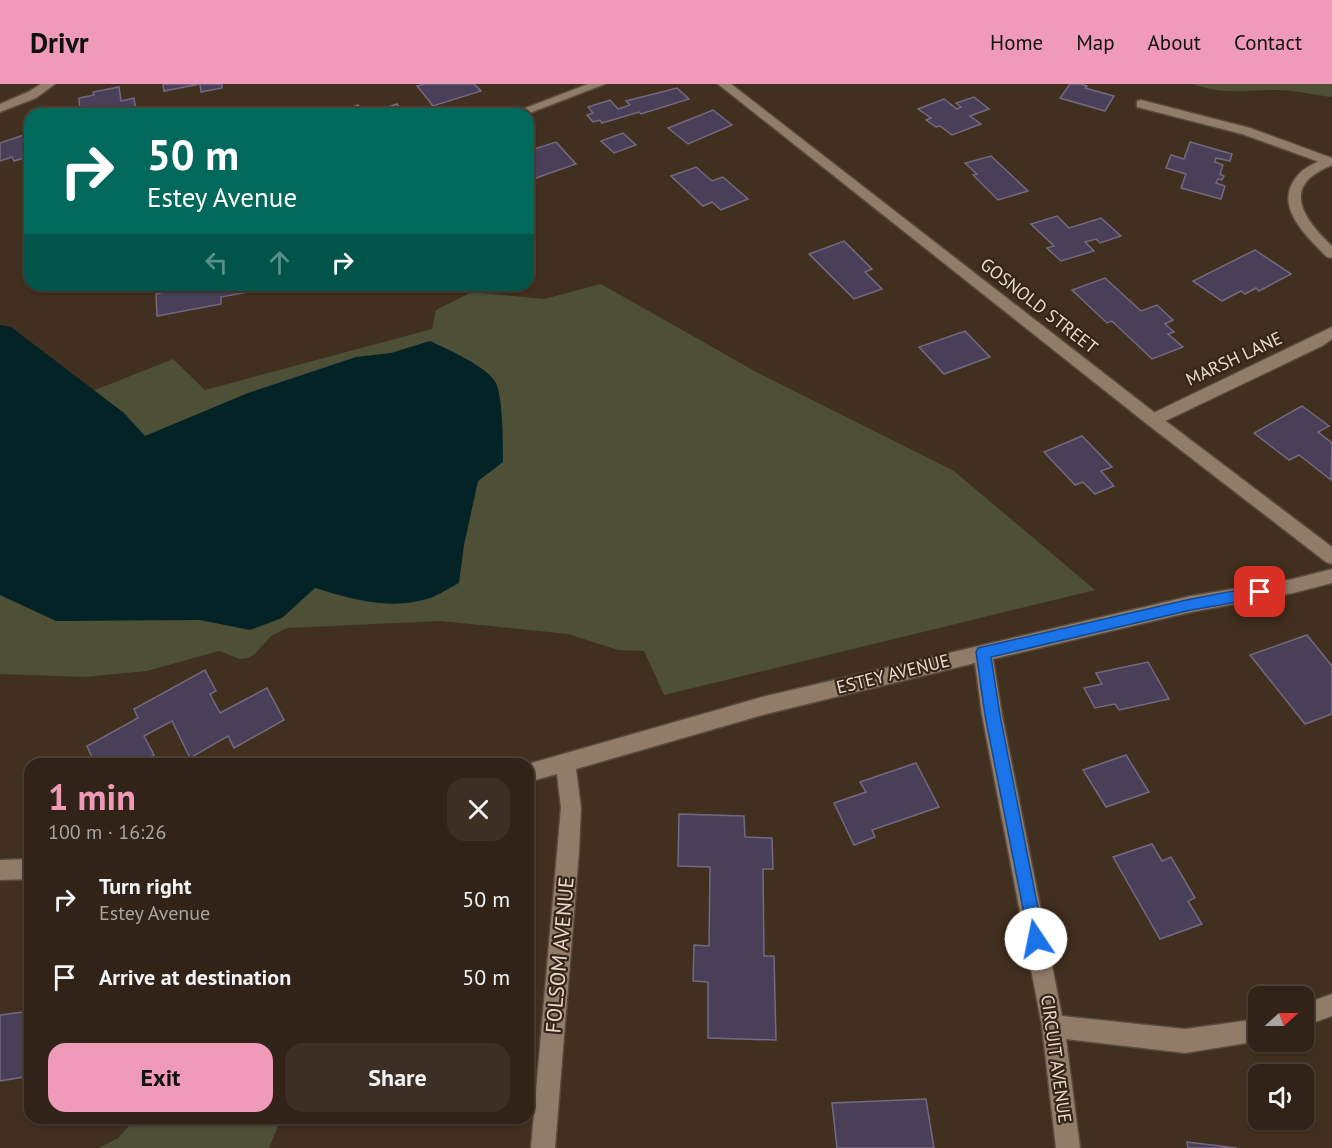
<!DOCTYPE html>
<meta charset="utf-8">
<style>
:root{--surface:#312317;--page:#3d2f24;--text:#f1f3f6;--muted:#a8a4a1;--line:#4c4036;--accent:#ef9ab8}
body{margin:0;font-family:"PT Sans",sans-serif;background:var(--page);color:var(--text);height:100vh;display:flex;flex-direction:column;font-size:22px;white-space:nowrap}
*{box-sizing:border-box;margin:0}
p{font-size:20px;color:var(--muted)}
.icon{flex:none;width:33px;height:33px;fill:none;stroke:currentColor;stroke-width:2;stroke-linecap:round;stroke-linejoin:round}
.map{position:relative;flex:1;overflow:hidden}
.panel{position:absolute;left:24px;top:674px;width:510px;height:366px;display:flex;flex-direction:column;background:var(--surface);border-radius:18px;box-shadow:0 2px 4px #0004,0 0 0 2px var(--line)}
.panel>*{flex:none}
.hud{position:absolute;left:24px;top:24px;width:510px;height:183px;border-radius:18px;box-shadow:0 2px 4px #0004,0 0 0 2px var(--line);background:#00695c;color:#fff;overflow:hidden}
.needle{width:39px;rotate:69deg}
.fabs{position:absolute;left:1248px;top:902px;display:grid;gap:12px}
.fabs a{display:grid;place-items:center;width:66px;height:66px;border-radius:12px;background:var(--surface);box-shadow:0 2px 4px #0004,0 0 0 2px var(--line);font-size:30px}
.pin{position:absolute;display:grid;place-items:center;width:51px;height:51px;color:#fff;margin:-26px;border-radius:12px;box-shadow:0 3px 9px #0006}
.me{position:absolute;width:66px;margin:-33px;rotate:349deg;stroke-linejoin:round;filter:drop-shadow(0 0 4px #0008)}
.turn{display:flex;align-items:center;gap:21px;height:126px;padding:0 24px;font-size:27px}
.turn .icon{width:78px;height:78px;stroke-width:2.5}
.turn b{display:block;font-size:42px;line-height:51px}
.lanes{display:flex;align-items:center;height:57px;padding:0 24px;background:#0003;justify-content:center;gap:30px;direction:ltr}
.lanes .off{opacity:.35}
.round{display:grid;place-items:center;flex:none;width:63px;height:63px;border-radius:18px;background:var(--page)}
.overview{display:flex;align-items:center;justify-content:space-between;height:102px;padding:0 24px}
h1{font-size:36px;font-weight:700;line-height:45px;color:var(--accent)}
.cta{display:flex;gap:12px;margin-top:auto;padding:12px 24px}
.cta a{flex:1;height:69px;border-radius:18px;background:var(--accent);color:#111;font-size:24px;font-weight:700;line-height:69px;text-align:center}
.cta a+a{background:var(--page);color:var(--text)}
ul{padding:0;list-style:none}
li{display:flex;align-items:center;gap:18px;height:78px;padding:0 24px}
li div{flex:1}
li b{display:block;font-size:22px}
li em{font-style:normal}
header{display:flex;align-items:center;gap:36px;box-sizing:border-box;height:84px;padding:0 30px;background:var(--accent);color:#111}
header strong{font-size:28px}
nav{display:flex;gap:33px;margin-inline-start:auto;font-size:21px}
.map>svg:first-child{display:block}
.green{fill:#4d4f37}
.water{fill:#042326}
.building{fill:#4a3f58;stroke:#736980;stroke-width:1.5}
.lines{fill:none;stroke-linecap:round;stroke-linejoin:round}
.lane-casing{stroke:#594a3c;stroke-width:3}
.street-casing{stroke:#594a3c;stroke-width:3}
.secondary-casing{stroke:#594a3c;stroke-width:3}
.lane{fill:#917c6a;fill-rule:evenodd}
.street{fill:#917c6a;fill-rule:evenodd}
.secondary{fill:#917c6a;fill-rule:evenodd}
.route{fill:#1a73e8;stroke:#114b97;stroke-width:1.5}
.labels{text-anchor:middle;stroke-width:4.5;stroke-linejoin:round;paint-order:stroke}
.street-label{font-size:18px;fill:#e7dbd1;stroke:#362516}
.near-street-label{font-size:21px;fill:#e7dbd1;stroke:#362516}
</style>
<header>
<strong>Drivr</strong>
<nav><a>Home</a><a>Map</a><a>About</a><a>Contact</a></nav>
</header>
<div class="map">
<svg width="1332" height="1064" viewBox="0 0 1332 1064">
<rect width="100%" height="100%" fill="#412f1f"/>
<g class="green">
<path d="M1192,0H1332V13C1313,11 1295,6 1276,6C1244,6 1223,11 1192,0Z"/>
<path d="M601,200L758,289L954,387L1095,506L664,611L644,567L618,566L568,550L441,537L287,544L271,552L254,571L248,574L240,575L219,567L147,587L85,593L0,590V344L173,275L205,306L432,245L436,226L472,208L544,215Z"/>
<path d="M136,1034H281L269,1064H99L118,1054Z"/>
</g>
<path class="water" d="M0,241L11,243L124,329L145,352L248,309L356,273L391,269L430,257C447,265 488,283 496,299C503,314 503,361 503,378L478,397L464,461L459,499C449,504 439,511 430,514C392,527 351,515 315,504L282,534L250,546L200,536L56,537L0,511Z"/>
<g class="building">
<path d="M163,0H222V4L201,8L200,0L164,7Z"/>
<path d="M425,0H474L481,7L433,22L417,2Z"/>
<path d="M1070,0H1081L1087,2L1085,4L1114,12L1105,27L1060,14Z"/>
<path d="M119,3L121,17L134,14L136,28L80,30L79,14L94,11L93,8Z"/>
<path d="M677,4L689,15L641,30L639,28L602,39L600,36L593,38L587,31L593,29L588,23L610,16L618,25L630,21L626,17Z"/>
<path d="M974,13L989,25L970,32L981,40L952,51L940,42L936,43L926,36L931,34L918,25L944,15L957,25L961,23L956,19Z"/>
<path d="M397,20L405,30H379L377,27Z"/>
<path d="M358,21L366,30H332Z"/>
<path d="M713,26L732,41L688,60L668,44Z"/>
<path d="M623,49L636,61L614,69L601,57Z"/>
<path d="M24,51L27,56L30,55V72L14,77L12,73L0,77V59Z"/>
<path d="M556,58L576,80L533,95L528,89V67Z"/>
<path d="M1190,58L1232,70L1230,77L1216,74L1215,78L1223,81L1220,90L1224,92L1222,96L1218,95L1216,99L1225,102L1221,115L1181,104L1186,90L1166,84L1171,71L1184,75Z"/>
<path d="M991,72L1028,107L998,116L973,91L977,90L965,79Z"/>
<path d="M696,83L712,97L723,93L748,115L721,126L712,118L703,122L671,92Z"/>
<path d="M1057,132L1069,144L1101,134L1121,152L1100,159L1096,155L1085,158L1094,167L1061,177L1047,164L1054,162L1031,140Z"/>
<path d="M844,157L872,185L865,188L882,205L854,215L809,170Z"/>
<path d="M1255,166L1291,190L1259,207L1256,204L1245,210L1241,207L1222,217L1193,197Z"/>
<path d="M1105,194L1141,227L1157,221L1173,236L1165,240L1174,248L1168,250L1183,263L1152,275L1112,237L1107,239L1072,206Z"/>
<path d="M169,201H263L264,205L221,213V220L157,232L156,210L169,207Z"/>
<path d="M965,247L990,273L944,290L919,263Z"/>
<path d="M1302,322L1329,342L1318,348L1332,359L1331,396L1299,371L1289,376L1254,349Z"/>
<path d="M1082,352L1112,383L1101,387L1114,402L1095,410L1083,398L1075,401L1044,368Z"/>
<path d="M1307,551L1332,582V630L1305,640L1250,571Z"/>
<path d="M1148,578L1169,615L1119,626L1115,620L1095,624L1084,604L1102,600L1096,589Z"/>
<path d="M205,586L216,607L210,610L220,629L267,604L284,636L234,664L228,652L190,674L172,637L144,652L154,671L138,680H95L87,662L138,634L134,625Z"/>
<path d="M1126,671L1149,708L1106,723L1083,686Z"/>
<path d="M916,679L939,723L872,746L875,753L854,761L834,719L866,708L860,698Z"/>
<path d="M679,730L744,732L745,753L772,754L773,785H763L764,872H774L776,956L708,954V898L693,897L694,861L709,862L710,783L678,782Z"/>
<path d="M1152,760L1162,777L1171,773L1195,814L1188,817L1202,840L1160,855L1113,773Z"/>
<path d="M30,927V992L0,997V931Z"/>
<path d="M926,1015L934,1064H837L832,1019Z"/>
<path d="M1187,1058L1237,1064H1188Z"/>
</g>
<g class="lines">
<defs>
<path id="lane" d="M1141,16L1250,44L1332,74V80H1325L1242,50L1137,23V17Z"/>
<g id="street">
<path d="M41,0H55L36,14L0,28V20L28,8Z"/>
<path d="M588,0H605L527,30H510Z"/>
<path d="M1325,74H1332V81C1325,84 1317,88 1311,93C1285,115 1315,146 1332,162V174L1327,173C1305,151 1270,119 1300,89C1306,82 1317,79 1325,74Z"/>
<path d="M1332,243V255L1322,262L1159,340H1147L1145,336L1147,332Z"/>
<path d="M1332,485V499L1293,509L1191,528L993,575L1002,631L1062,932L1185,945L1258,935L1259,957L1185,969L1066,955L1080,1064H1056L1042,942L982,631L975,579L766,630L576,685L581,724L579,767L555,1064H531L561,724L557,690L528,698V680L766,612L847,593L1191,512L1293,495Z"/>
<path d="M30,775V795L0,796V776Z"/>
<path d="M1332,910V932L1304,942V920Z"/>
</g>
<path id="secondary" d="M718,0H731L1159,332L1332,463V480L1326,478L1147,340Z"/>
</defs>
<use href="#lane" class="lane-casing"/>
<use href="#street" class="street-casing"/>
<use href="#secondary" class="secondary-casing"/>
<use href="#lane" class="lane"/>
<use href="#street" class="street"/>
<use href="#secondary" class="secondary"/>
</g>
<path class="route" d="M1260,502L1267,508L1260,514L1191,526L991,573L1000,631L1044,855L1042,860L1036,863L1030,860L985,631L976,568L978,564L1191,515Z"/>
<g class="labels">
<g class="street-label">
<text transform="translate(1039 222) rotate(38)" y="6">GOSNOLD STREET</text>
<text transform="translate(1234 275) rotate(-25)" y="6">MARSH LANE</text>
<text transform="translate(893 590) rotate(-14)" y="6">ESTEY AVENUE</text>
<text transform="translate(1056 975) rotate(82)" y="6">CIRCUIT AVENUE</text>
</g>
<g class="near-street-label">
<text transform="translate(560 871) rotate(-85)" y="7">FOLSOM AVENUE</text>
</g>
</g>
</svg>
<div class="fabs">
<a><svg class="needle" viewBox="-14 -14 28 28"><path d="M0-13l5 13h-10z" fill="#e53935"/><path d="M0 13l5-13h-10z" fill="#a8a4a1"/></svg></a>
<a><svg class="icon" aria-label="sound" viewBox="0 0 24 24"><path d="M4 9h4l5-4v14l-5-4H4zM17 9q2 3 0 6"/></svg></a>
</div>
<div class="pin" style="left:1260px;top:508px;background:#d93025"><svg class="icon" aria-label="arrive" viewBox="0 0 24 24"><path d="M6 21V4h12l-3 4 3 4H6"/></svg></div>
<svg class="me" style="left:1036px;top:855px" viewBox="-20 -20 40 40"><circle r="19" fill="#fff"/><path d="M0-13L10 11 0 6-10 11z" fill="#1a73e8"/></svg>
<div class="hud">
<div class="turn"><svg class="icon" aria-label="right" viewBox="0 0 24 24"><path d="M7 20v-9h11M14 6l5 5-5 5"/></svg><div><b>50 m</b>Estey Avenue</div></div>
<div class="lanes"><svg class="icon off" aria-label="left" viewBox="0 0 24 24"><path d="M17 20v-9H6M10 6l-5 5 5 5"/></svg><svg class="icon off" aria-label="ahead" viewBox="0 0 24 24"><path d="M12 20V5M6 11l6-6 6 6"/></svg><svg class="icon" aria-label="right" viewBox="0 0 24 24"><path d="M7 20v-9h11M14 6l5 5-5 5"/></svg></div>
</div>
<section class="panel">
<div class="overview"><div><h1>1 min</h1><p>100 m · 16:26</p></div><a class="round"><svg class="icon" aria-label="close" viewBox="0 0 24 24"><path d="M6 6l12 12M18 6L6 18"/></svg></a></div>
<ul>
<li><svg class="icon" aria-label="right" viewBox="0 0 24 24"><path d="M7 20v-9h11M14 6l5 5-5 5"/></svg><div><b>Turn right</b><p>Estey Avenue</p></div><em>50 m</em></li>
<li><svg class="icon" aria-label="arrive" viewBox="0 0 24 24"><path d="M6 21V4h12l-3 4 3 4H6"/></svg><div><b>Arrive at destination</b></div><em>50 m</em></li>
</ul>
<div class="cta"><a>Exit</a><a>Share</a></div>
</section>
</div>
